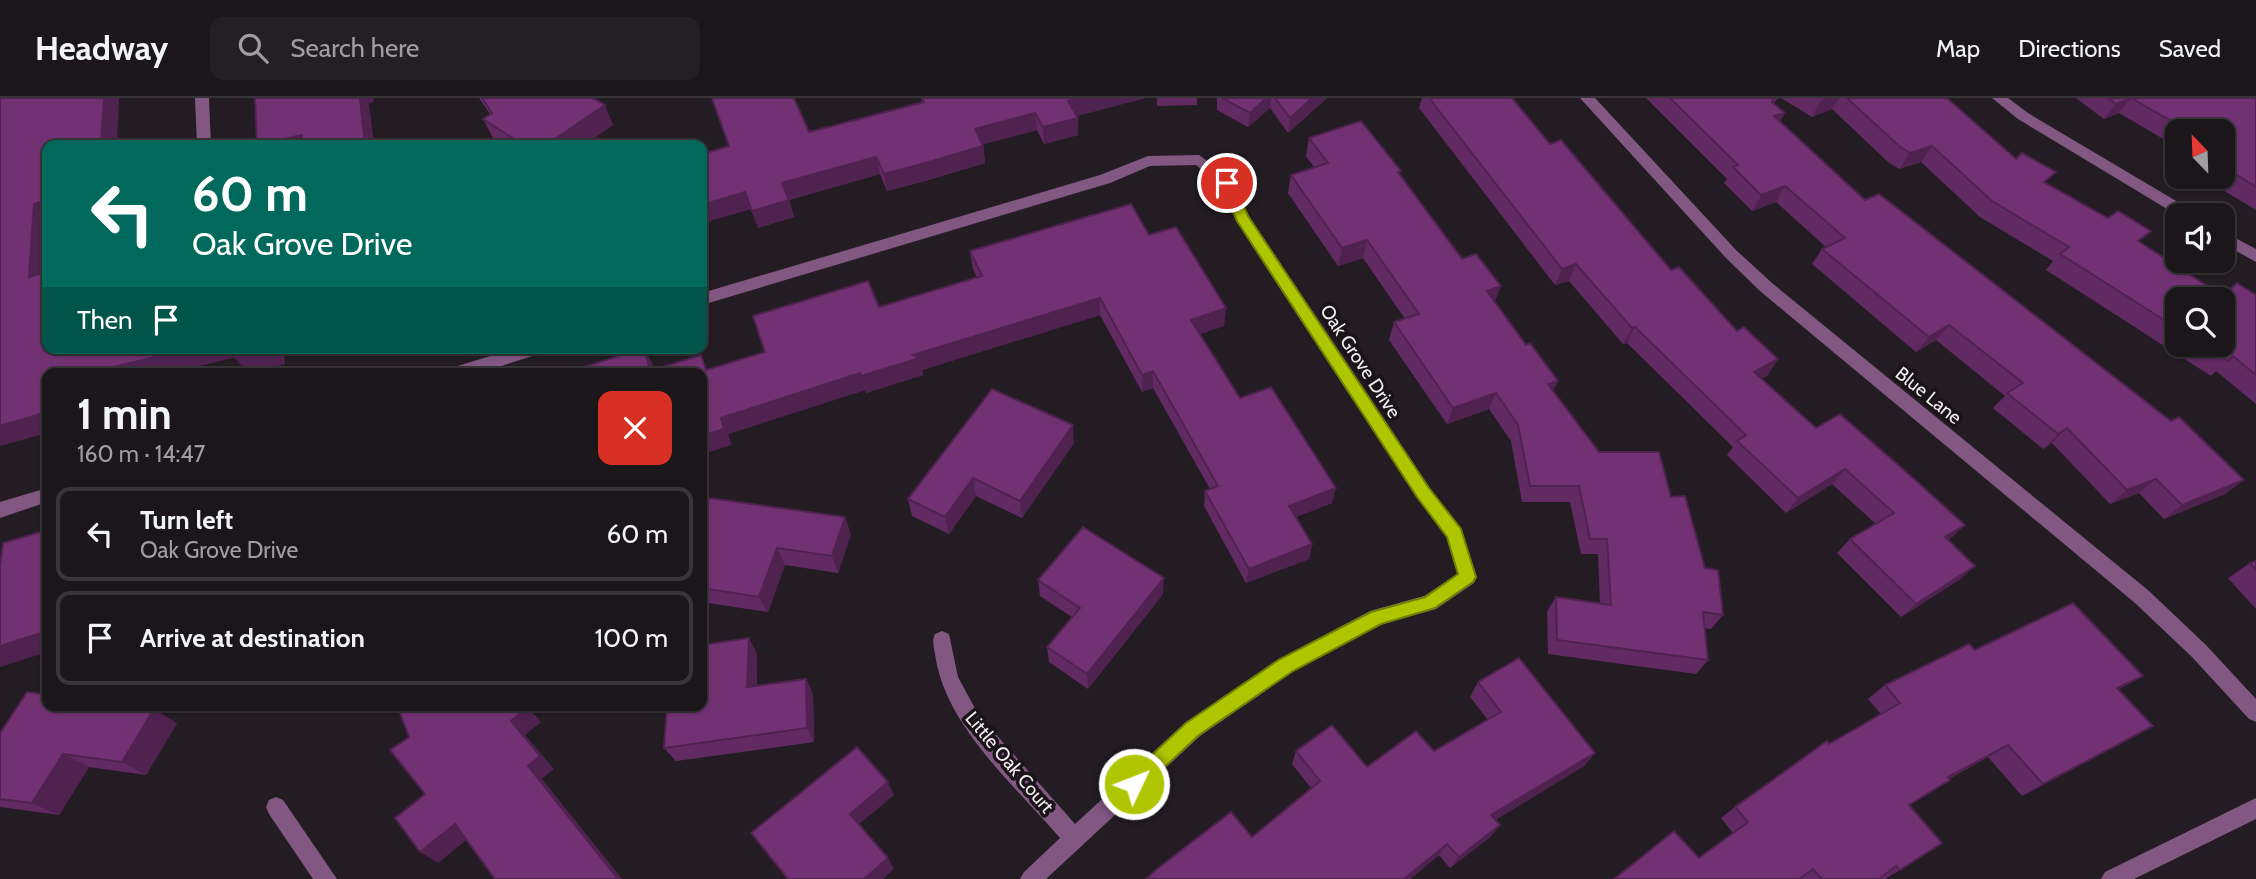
<!DOCTYPE html>
<meta charset="utf-8">
<style>
:root{--surface:#1a161a;--page:#231f23;--text:#f1f3f6;--muted:#9f9fa2;--line:#383539}
body{margin:0;font-family:Cabin,sans-serif;background:var(--page);color:var(--text);height:100vh;display:flex;flex-direction:column;font-size:26px;white-space:nowrap}
*{box-sizing:border-box;margin:0}
p{font-size:23px;color:var(--muted)}
.icon{flex:none;width:38px;height:38px;fill:none;stroke:currentColor;stroke-width:2;stroke-linecap:round;stroke-linejoin:round}
.map{position:relative;flex:1;overflow:hidden}
.drawer{position:absolute;left:42px;top:270px;width:665px;height:343px;display:flex;flex-direction:column;background:var(--surface);border-radius:14px;box-shadow:0 2px 5px #0004,0 0 0 2px var(--line)}
.drawer>*{flex:none}
.guide{position:absolute;left:42px;top:42px;width:665px;height:214px;border-radius:14px;box-shadow:0 2px 5px #0004,0 0 0 2px var(--line);background:#00695c;color:#fff;overflow:hidden}
.needle{width:46px;rotate:337deg}
.controls{position:absolute;left:2165px;top:21px;display:grid;gap:14px}
.controls a{display:grid;place-items:center;width:70px;height:70px;border-radius:14px;background:var(--surface);box-shadow:0 2px 5px #0004,0 0 0 2px var(--line);font-size:35px}
.pin{position:absolute;display:grid;place-items:center;width:60px;height:60px;color:#fff;margin:-30px;border:4px solid #fff;border-radius:50%;box-shadow:0 2px 7px #0007}
.me{position:absolute;width:77px;margin:-38px;rotate:47deg;stroke-linejoin:round;filter:drop-shadow(0 0 5px #0008)}
.turn{display:flex;align-items:center;gap:24px;height:147px;padding:0 35px;font-size:32px}
.turn .icon{width:91px;height:91px;stroke-width:2.5}
.turn b{display:block;font-size:49px;line-height:60px}
.then{display:flex;align-items:center;height:66px;padding:0 35px;background:#0003;gap:14px;font-size:26px}
.round{display:grid;place-items:center;flex:none;width:74px;height:74px;border-radius:14px;background:var(--page)}
.overview{display:flex;align-items:center;justify-content:space-between;height:119px;padding:0 35px}
h1{font-size:42px;font-weight:700;line-height:52px}
ul{padding:0;list-style:none}
li{display:flex;align-items:center;gap:21px;height:94px;margin:0 14px 10px;padding:0 21px;border:4px solid var(--line);border-radius:14px}
li div{flex:1}
li b{display:block;font-size:26px}
li em{font-style:normal}
header{display:flex;align-items:center;gap:42px;box-sizing:border-box;height:98px;padding:0 35px;background:var(--surface);border-bottom:2px solid var(--line)}
header strong{font-size:33px}
nav{display:flex;gap:38px;margin-inline-start:auto;font-size:24px}
.search{width:490px;height:63px;background:var(--page);display:flex;align-items:center;gap:18px;box-sizing:border-box;padding:0 24px;border-radius:14px;color:var(--muted);font-size:26px}
.map>svg:first-child{display:block}
.lines{fill:none;stroke-linecap:round;stroke-linejoin:round}
.minor{fill:#825782;fill-rule:evenodd}
.wall{fill:#622a63;fill-rule:evenodd}
.shaded-wall{fill:#502250}
.building{fill:#723173;stroke:#502250;stroke-width:2}
.route{fill:#b0c502;stroke:#728001;stroke-width:2}
.labels{text-anchor:middle;stroke-width:7;stroke-linejoin:round;paint-order:stroke}
.street-label{font-size:19px;fill:#f2edf1;stroke:#1a1419}
</style>
<header>
<strong>Headway</strong>
<div class="search"><svg class="icon" aria-label="search" viewBox="0 0 24 24"><circle cx="10" cy="10" r="6"/><path d="M15 15l6 6"/></svg>Search here</div>
<nav><a>Map</a><a>Directions</a><a>Saved</a></nav>
</header>
<div class="map">
<svg width="2256" height="781" viewBox="0 0 2256 781">
<rect width="100%" height="100%" fill="#231d23"/>
<g class="lines">
<g class="minor">
<path d="M195,0H209L211,47H197Z"/>
<path d="M1580,0H1595L1736,152L1772,185L2149,493L2206,547L2256,601V624L2249,621L2192,559L2135,505L1760,193L1726,160Z"/>
<path d="M1992,0H2008L2028,15L2193,113L2195,117H2177L2018,21Z"/>
<path d="M1199,57L1232,81L1249,118L1429,389L1461,431L1477,479L1474,485L1436,511L1381,526L1294,573L1200,638L1046,781H1020L1024,774L1060,740C1016,689 948,630 936,562C935,553 931,544 935,536L942,533L949,536L958,579L978,616L1075,726L1186,624L1280,561L1370,513L1424,498L1458,476L1447,439L1417,399L1237,124L1221,88L1196,67L1150,68L1110,85L702,207V195L1100,77L1148,58Z"/>
<path d="M2222,133L2256,151V164L2222,145Z"/>
<path d="M517,250H547L545,254L479,275H449L451,270Z"/>
<path d="M47,390V404L0,420V404Z"/>
<path d="M276,699L283,702L337,781H313L269,716L266,709L269,702Z"/>
<path d="M2256,700V721L2134,781H2101L2105,774Z"/>
</g>
</g>
<g class="wall">
<path d="M479,0H595L594,1L613,27L584,47H504L493,40L483,21L490,16Z"/>
<path d="M921,0H1145L1077,18L1078,37L1044,46L1037,32L983,46L985,65L925,83L887,93L880,76L789,102L794,119L758,130L751,111L702,125L809,34L922,4Z"/>
<path d="M1157,0H1197V7L1157,8Z"/>
<path d="M1217,0H1327L1288,35L1270,10L1248,29L1217,12Z"/>
<path d="M1422,0H1512L1550,46L1671,172L1768,277L1761,281L1816,330L1965,427L1948,442L1975,468L1959,482L1901,519L1837,455L1850,441L1876,426L1832,386L1786,415L1727,357L1733,349L1627,245L1623,246L1569,183L1555,187L1419,10Z"/>
<path d="M1646,0H1778L1774,5L1785,15L1780,23L1865,102L2244,382L2225,396L2164,421L2139,395L2110,406L2052,345L2043,351L1993,310L2005,298L1936,242L1916,254L1812,166L1822,151L1826,149L1776,104L1752,113L1724,85L1727,81Z"/>
<path d="M1781,0H1947L2016,61L2047,85L2140,145L2223,198L2256,197V306L2216,273L2211,278L2046,172L2053,163L1980,119L1921,64L1899,71L1888,64L1832,11L1812,19ZM2177,201L2222,247H2177Z"/>
<path d="M2076,0H2256V112L2218,89L2215,91L2194,79H2222V33H2177V49L2119,15L2104,21Z"/>
<path d="M1309,40L1400,76L1495,204L1553,293L1599,354L1671,399L1705,470L1723,517L1711,531L1704,530L1708,562L1696,576L1548,556L1547,513L1556,499L1600,505L1598,456H1581L1570,404H1522L1511,343L1489,311L1447,326L1389,242L1394,224L1405,221L1363,160L1338,168L1288,95L1291,77L1314,69L1306,58Z"/>
<path d="M2177,51V69L2166,63Z"/>
<path d="M1149,137L1224,228L1200,236L1240,300L1332,405L1296,419L1312,446L1309,461L1246,485L1204,408L1205,393L1210,391L1153,290L1142,294L1100,217L922,272L923,277L866,295L865,292L728,336L731,347L702,356V275H566L653,267L654,272L701,257L707,272L765,254L879,209L977,180L973,171L970,153Z"/>
<path d="M1074,345L1022,420L976,398L949,436L912,418L908,401Z"/>
<path d="M702,418L851,436L838,475L785,467L768,514L702,504Z"/>
<path d="M2256,463V511L2228,480L2250,465Z"/>
<path d="M1038,482L1163,496L1088,591L1049,564L1047,549L1072,519L1040,498Z"/>
<path d="M749,540L757,556V588L806,581L813,596L814,644L676,663L664,650Z"/>
<path d="M1975,552L2119,592L2130,641L2022,698L1988,659L1949,681L1909,707L1900,772L1885,781H1614L1699,760L1733,735L1721,720L1735,709L1829,646L1881,616L1868,601L1885,587Z"/>
<path d="M1478,584L1595,655L1584,668L1495,722L1500,727L1490,739L1450,770L1439,757L1410,781H1146L1252,739L1311,690L1292,666L1296,653L1367,669L1434,653L1488,622L1470,599Z"/>
<path d="M177,625L146,677L89,669L59,717L0,709V635Z"/>
</g>
<g class="shaded-wall">
<path d="M104,0H119L117,47H101Z"/>
<path d="M360,0H373L374,4L369,5L374,47H365Z"/>
<path d="M1079,0H1145L1069,20L1068,3Z"/>
<path d="M1266,0H1271L1270,10L1248,29L1250,15Z"/>
<path d="M1312,0H1327L1288,35L1290,20Z"/>
<path d="M1827,0H1839L1832,11L1812,19L1821,2Z"/>
<path d="M2131,0L2119,15L2104,21L2116,6Z"/>
<path d="M605,7L613,27L584,47H546Z"/>
<path d="M1035,15L1037,32L977,48L975,31Z"/>
<path d="M1785,15L1776,31L1774,18Z"/>
<path d="M1078,20V37L1044,46L1043,29Z"/>
<path d="M302,37L309,47H259Z"/>
<path d="M983,48L985,65L887,93L884,76Z"/>
<path d="M1932,48L1921,64L1899,71L1910,55Z"/>
<path d="M876,59L880,76L787,102L782,85Z"/>
<path d="M1785,88L1776,104L1752,113L1761,97Z"/>
<path d="M745,94L751,111L702,125V107Z"/>
<path d="M47,102V179H29L34,106Z"/>
<path d="M789,102L794,119L758,130L752,113Z"/>
<path d="M1367,142L1363,160L1338,168L1342,150Z"/>
<path d="M1576,166L1569,183L1555,187L1562,171Z"/>
<path d="M1501,188L1494,206L1487,193Z"/>
<path d="M1100,200V217L922,272L923,277L866,295L861,278L913,257Z"/>
<path d="M1226,210L1224,228L1190,239L1191,222Z"/>
<path d="M1949,227L1936,242L1916,254L1929,239Z"/>
<path d="M1635,229L1627,245L1623,246L1632,230Z"/>
<path d="M192,250H243L248,256L172,275H109V270Z"/>
<path d="M269,250H284L285,266L254,275H248L235,260Z"/>
<path d="M644,250L653,267L655,275H651Z"/>
<path d="M1778,261L1768,277L1744,290L1754,274Z"/>
<path d="M1153,273V290L1142,294V277Z"/>
<path d="M860,275L865,292L728,336L731,347L702,356V338L721,320Z"/>
<path d="M1558,283L1550,299L1548,286Z"/>
<path d="M1496,295L1489,311L1447,326L1453,310Z"/>
<path d="M47,314V335L0,348V328Z"/>
<path d="M1073,327L1074,345L1022,420L1020,403Z"/>
<path d="M2067,330L2052,345L2043,351L2058,336Z"/>
<path d="M1845,371L1832,386L1786,415L1798,400Z"/>
<path d="M973,380L976,398L949,436L945,419Z"/>
<path d="M2156,381L2139,395L2110,406L2127,392Z"/>
<path d="M2244,382L2225,396L2164,421L2182,407Z"/>
<path d="M1336,390L1332,405L1286,423L1289,408Z"/>
<path d="M845,419L851,436L838,475L832,458Z"/>
<path d="M1965,427L1950,441L1930,453L1945,439Z"/>
<path d="M1312,446L1309,461L1246,485L1249,471Z"/>
<path d="M777,450L785,467L768,514L759,499Z"/>
<path d="M1975,468L1959,482L1901,519L1916,506Z"/>
<path d="M1164,480L1163,496L1088,591L1087,576Z"/>
<path d="M47,533V554L0,569V548Z"/>
<path d="M749,540L757,556L756,604L747,589Z"/>
<path d="M2143,578L2120,591L2095,603L2117,590Z"/>
<path d="M806,581L813,596L814,644L807,630Z"/>
<path d="M524,607H526L541,624L525,637L554,671L542,681L622,781H618L528,668L511,623Z"/>
<path d="M154,611L177,625L146,677L122,664Z"/>
<path d="M2153,628L2130,641L2022,698L2043,686Z"/>
<path d="M2008,647L1988,659L1929,692L1948,679Z"/>
<path d="M1595,655L1584,668L1482,729L1491,717Z"/>
<path d="M63,656L89,669L59,717L32,705Z"/>
<path d="M888,684L894,697L857,728L850,716Z"/>
<path d="M455,726L471,738L438,765L420,754Z"/>
<path d="M1500,727L1490,739L1450,770L1459,759Z"/>
<path d="M1447,746L1439,757L1410,781H1404Z"/>
<path d="M888,760L894,771L883,781H864Z"/>
</g>
<g class="building">
<path d="M0,0H104L101,47H47V102L34,106L29,179L47,174V250H192L109,270V275H47V314L0,328Z"/>
<path d="M255,0H360L365,47H302V37L257,47Z"/>
<path d="M482,0H593L605,7L546,47H523L483,21L492,15Z"/>
<path d="M712,0H794L809,34L924,4L922,0H1079L1068,3L1078,20L1043,29L1035,15L975,31L983,48L922,66L884,76L876,59L782,85L789,102L752,113L745,94L702,107V56L729,48Z"/>
<path d="M1222,0H1266L1250,15Z"/>
<path d="M1275,0H1312L1290,20Z"/>
<path d="M1429,0H1512L1550,46L1561,42L1671,172L1679,169L1737,233L1744,229L1778,261L1754,274L1816,330L1840,316L1912,379L1965,427L1945,439L1975,468L1916,506L1850,441L1894,415L1845,371L1798,400L1737,343L1746,337L1635,229L1632,230L1576,166L1562,171Z"/>
<path d="M1670,0H1775L1772,4L1785,15L1774,18L1865,102L1879,96L2171,323L2179,319L2244,382L2182,407L2156,381L2127,392L2067,330L2058,336L2007,295L2023,285L1949,227L1929,239L1822,151L1845,140L1785,88L1761,97L1733,69L1738,67Z"/>
<path d="M1847,0H1947L2016,61L2022,55L2056,74L2044,84L2108,120L2118,113L2151,133L2138,143L2223,198L2237,185L2256,197V277L2233,258L2228,263L2203,247H2222V201H2177V230L2060,156L2069,149L1992,103L1932,48L1910,55L1899,48Z"/>
<path d="M2108,0H2256V89L2232,74L2229,77L2222,73V33H2189L2131,0L2116,6Z"/>
<path d="M1361,23L1401,73L1398,74L1462,161L1476,156L1501,188L1487,193L1526,247L1530,245L1558,283L1548,286L1599,354H1659L1671,399L1685,398L1705,470L1718,472L1723,517L1703,514L1708,562L1557,542L1556,499L1611,507L1607,441H1590L1579,388H1530L1518,327L1496,295L1453,310L1394,224L1419,216L1367,142L1342,150L1291,77L1328,65L1309,40Z"/>
<path d="M1131,106L1149,137L1176,129L1226,210L1191,222L1240,300L1271,289L1336,390L1289,408L1312,446L1249,471L1205,393L1218,388L1153,273L1142,277L1100,200L913,257L920,260L861,278L860,275L721,320L724,331L702,338V275H566L643,250H644L650,273L701,257L706,272L765,254L753,218L868,183L879,209L982,178L970,153Z"/>
<path d="M234,250H269L235,260Z"/>
<path d="M992,291L1073,327L1020,403L973,380L945,419L908,401Z"/>
<path d="M709,400L845,419L832,458L777,450L759,499L702,490V418Z"/>
<path d="M1083,429L1164,480L1087,576L1047,549L1080,510L1038,482Z"/>
<path d="M47,432V533L0,548V468L3,445Z"/>
<path d="M2256,463V472L2250,465Z"/>
<path d="M2073,505L2143,578L2117,590L2153,628L2043,686L2008,647L1948,679L1950,682L1909,707L1942,745L1900,772L1896,768L1879,781H1822L1813,771L1799,781H1614L1674,733L1699,760L1748,724L1735,709L1827,643L1829,646L1900,605L1885,587L1969,546L1975,552Z"/>
<path d="M749,540L747,589L806,581L807,630L664,650L667,607H702V547Z"/>
<path d="M1519,560L1595,655L1491,717L1500,727L1459,759L1447,746L1404,781H1146L1157,771L1231,714L1252,739L1320,683L1296,653L1332,627L1367,669L1416,633L1434,653L1501,614L1478,584Z"/>
<path d="M27,594L47,597V607H128L154,611L122,664L63,656L32,705L0,701V635Z"/>
<path d="M397,607H524L527,610L511,623L540,658L528,668L618,781H495L455,726L420,754L395,720L425,696L390,652L409,639Z"/>
<path d="M857,649L888,684L850,716L888,760L864,781H788L751,735Z"/>
</g>
<path class="route" d="M1227,80L1234,85L1248,118L1429,390L1461,431L1476,479L1473,484L1435,510L1381,526L1293,573L1199,637L1140,692L1134,695L1127,692L1124,686L1127,680L1186,625L1280,561L1371,514L1425,499L1458,476L1447,439L1417,399L1237,123L1220,85Z"/>
<g class="labels">
<g class="street-label">
<text transform="translate(1361 263) rotate(57)" y="7">Oak Grove Drive</text>
<text transform="translate(1929 297) rotate(39)" y="7">Blue Lane</text>
<text transform="translate(1010 664) rotate(50)" y="7">Little Oak Court</text>
</g>
</g>
</svg>
<div class="controls">
<a><svg class="needle" viewBox="-14 -14 28 28"><path d="M0-13l5 13h-10z" fill="#e53935"/><path d="M0 13l5-13h-10z" fill="#9f9fa2"/></svg></a>
<a><svg class="icon" aria-label="sound" viewBox="0 0 24 24"><path d="M4 9h4l5-4v14l-5-4H4zM17 9q2 3 0 6"/></svg></a>
<a><svg class="icon" aria-label="search" viewBox="0 0 24 24"><circle cx="10" cy="10" r="6"/><path d="M15 15l6 6"/></svg></a>
</div>
<div class="pin" style="left:1227px;top:85px;background:#d93025"><svg class="icon" aria-label="arrive" viewBox="0 0 24 24"><path d="M6 21V4h12l-3 4 3 4H6"/></svg></div>
<svg class="me" style="left:1134px;top:686px" viewBox="-20 -20 40 40"><circle r="17" fill="#b0c502" stroke="#fff" stroke-width="3"/><path d="M0-11L8 9 0 5-8 9z" fill="#fff"/></svg>
<div class="guide">
<div class="turn"><svg class="icon" aria-label="left" viewBox="0 0 24 24"><path d="M17 20v-9H6M10 6l-5 5 5 5"/></svg><div><b>60 m</b>Oak Grove Drive</div></div>
<div class="then">Then<svg class="icon" aria-label="arrive" viewBox="0 0 24 24"><path d="M6 21V4h12l-3 4 3 4H6"/></svg></div>
</div>
<section class="drawer">
<div class="overview"><div><h1>1 min</h1><p>160 m · 14:47</p></div><a class="round" style="background:#d93025;color:#fff"><svg class="icon" aria-label="close" viewBox="0 0 24 24"><path d="M6 6l12 12M18 6L6 18"/></svg></a></div>
<ul>
<li><svg class="icon" aria-label="left" viewBox="0 0 24 24"><path d="M17 20v-9H6M10 6l-5 5 5 5"/></svg><div><b>Turn left</b><p>Oak Grove Drive</p></div><em>60 m</em></li>
<li><svg class="icon" aria-label="arrive" viewBox="0 0 24 24"><path d="M6 21V4h12l-3 4 3 4H6"/></svg><div><b>Arrive at destination</b></div><em>100 m</em></li>
</ul>
</section>
</div>
